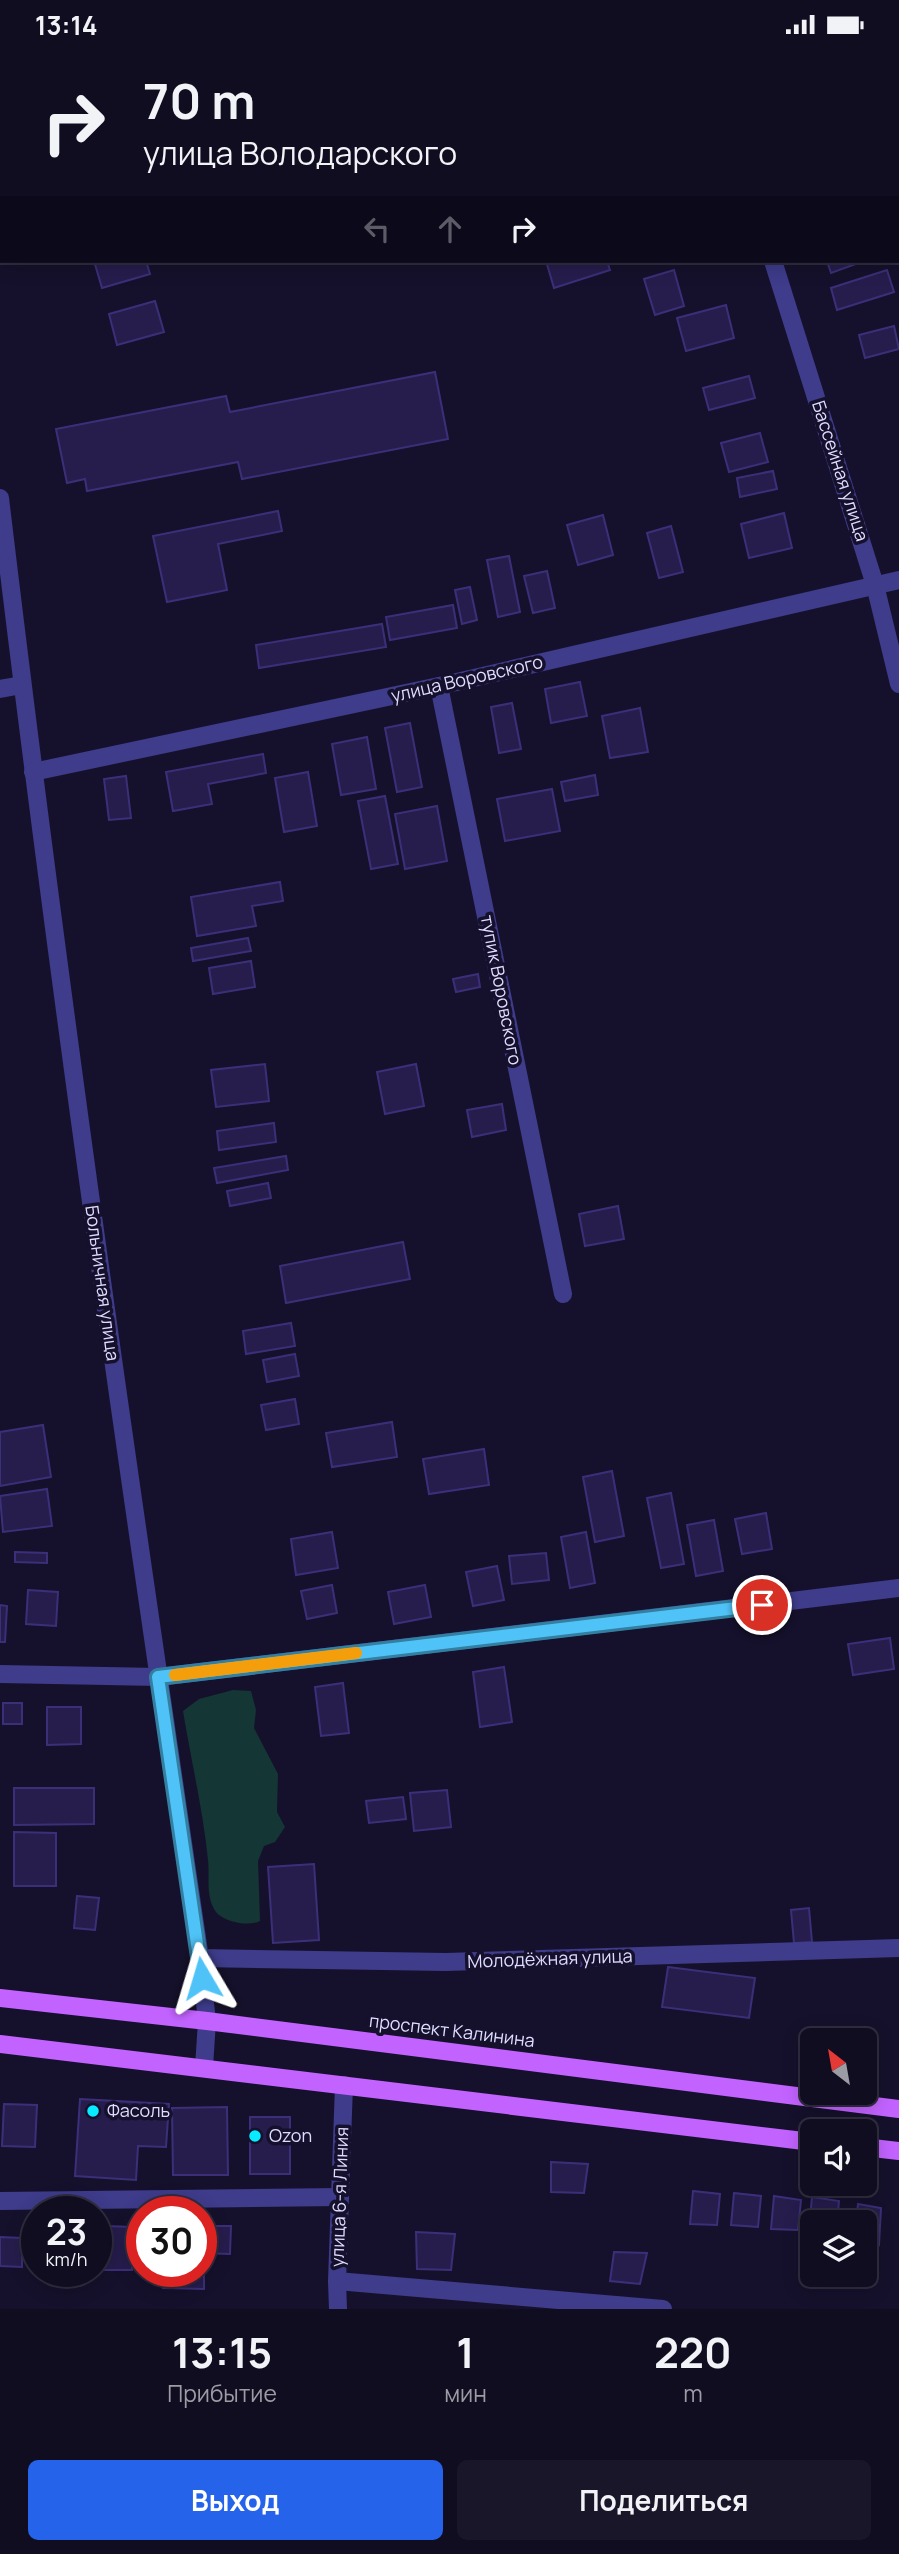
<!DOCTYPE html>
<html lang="ru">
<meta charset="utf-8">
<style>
:root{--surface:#100d21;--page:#19162a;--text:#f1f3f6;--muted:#9c9ca5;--line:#302d3f;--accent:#2563eb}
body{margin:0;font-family:Manrope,sans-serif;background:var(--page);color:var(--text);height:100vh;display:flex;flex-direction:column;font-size:26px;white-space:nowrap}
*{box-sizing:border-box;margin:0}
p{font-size:23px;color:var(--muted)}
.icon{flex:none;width:38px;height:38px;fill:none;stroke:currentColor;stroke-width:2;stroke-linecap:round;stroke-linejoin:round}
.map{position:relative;height:2260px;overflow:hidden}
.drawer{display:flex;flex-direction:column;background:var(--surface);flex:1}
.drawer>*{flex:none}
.hud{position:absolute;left:0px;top:0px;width:900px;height:214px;box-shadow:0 4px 18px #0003,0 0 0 2px var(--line);background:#100d21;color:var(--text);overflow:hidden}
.needle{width:46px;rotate:329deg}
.controls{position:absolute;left:800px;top:1979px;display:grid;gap:14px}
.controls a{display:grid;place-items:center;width:77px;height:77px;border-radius:10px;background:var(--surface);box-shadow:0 4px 18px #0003,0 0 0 2px var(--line);font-size:35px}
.speed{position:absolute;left:21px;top:2147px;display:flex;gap:14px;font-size:35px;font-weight:700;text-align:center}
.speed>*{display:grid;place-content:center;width:91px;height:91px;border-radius:50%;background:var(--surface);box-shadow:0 4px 18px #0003,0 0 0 2px var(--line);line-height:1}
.speed small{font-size:18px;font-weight:400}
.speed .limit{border:10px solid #d22;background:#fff;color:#111}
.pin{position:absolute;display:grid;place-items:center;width:60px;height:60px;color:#fff;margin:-30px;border:4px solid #fff;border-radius:50%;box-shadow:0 2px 7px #0007}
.me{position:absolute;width:77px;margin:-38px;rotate:353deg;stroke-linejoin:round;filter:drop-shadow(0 0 5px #0008)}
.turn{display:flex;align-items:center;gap:24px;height:147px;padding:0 28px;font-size:32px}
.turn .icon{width:91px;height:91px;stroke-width:2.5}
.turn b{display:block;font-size:49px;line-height:60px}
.lanes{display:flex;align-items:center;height:66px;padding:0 28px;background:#0003;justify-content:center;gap:35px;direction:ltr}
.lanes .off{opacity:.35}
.eta{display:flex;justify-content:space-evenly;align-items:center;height:119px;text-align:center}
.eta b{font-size:42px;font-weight:700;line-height:49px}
.primary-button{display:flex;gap:14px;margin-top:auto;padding:14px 28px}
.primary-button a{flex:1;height:80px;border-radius:10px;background:var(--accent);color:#fff;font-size:28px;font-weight:700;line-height:80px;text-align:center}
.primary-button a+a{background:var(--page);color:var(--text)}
.status{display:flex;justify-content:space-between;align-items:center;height:49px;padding:0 35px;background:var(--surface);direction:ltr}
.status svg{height:19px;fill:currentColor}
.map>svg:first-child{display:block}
.green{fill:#143634}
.building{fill:#261d4d;stroke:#3c2f79;stroke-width:2}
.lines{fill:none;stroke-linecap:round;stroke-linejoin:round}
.street{stroke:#3e3c8b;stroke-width:18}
.primary{stroke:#c263ff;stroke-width:18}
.route-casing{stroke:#337fa1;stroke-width:18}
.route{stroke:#4fc3f7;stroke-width:12}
.slow{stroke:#f59e0b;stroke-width:12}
.poi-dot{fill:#08eaff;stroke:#15112c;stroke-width:2.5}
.labels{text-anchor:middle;stroke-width:7;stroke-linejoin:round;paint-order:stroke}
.street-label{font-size:18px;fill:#dfdcff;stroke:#15112c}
.poi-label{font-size:18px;fill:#dfdcff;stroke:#15112c;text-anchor:start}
</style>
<div class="status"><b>13:14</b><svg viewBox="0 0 49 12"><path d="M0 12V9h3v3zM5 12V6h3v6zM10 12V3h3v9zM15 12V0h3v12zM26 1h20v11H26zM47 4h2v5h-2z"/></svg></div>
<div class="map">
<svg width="899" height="2260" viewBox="0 0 899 2260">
<rect width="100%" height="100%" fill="#15112c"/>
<path class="green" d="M233,1641L251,1642L256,1661L254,1679L278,1725L277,1763L285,1778L275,1793L264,1797L258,1812L260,1872C249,1878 224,1873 216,1863C205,1847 210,1829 208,1811C203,1761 191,1711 183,1662L199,1650Z"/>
<g class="building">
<path d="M94,212H146L150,225L102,239Z"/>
<path d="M546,212H607L610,221L554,239Z"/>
<path d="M827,212H864L831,224Z"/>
<path d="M674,221L684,257L655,266L644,230Z"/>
<path d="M887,221L894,243L837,261L831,239Z"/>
<path d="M155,252L164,283L117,296L109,265Z"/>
<path d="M726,256L734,289L686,302L677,269Z"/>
<path d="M894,277L899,300L865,309L859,286Z"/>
<path d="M435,323L448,390L242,430L238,413L87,442L85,430L67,434L56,380L226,347L230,363Z"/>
<path d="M749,327L755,349L709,361L703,339Z"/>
<path d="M760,384L768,413L729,423L721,394Z"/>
<path d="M773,422L777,440L740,448L737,429Z"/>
<path d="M278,462L282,482L218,495L227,541L167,553L153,487Z"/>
<path d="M784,464L792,499L749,509L741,475Z"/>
<path d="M603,466L613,506L578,516L567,476Z"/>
<path d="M671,477L683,523L659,529L647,484Z"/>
<path d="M509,507L520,563L498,568L487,511Z"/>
<path d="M547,522L555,559L533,564L524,527Z"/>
<path d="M470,538L477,571L462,575L455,541Z"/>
<path d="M453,556L457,579L390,591L386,568Z"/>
<path d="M382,575L386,598L259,619L256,596Z"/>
<path d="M580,633L587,667L551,674L545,640Z"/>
<path d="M512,654L521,700L499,704L491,658Z"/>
<path d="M640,659L648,703L610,709L602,667Z"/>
<path d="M410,674L422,738L397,743L385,679Z"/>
<path d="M367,688L376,740L341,746L332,695Z"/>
<path d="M263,705L266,724L208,735L212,755L173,762L166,723Z"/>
<path d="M308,723L317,777L284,783L275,729Z"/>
<path d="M595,726L598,746L565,752L561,733Z"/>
<path d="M126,727L131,769L109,771L104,730Z"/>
<path d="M552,740L560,782L505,792L497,750Z"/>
<path d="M385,747L398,815L371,820L358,752Z"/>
<path d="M437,757L447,812L405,820L395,765Z"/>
<path d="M280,833L283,852L252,857L256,877L197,887L191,848Z"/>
<path d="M248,889L251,902L193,912L191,899Z"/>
<path d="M251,912L255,938L213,945L209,919Z"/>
<path d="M478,925L480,938L456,943L453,930Z"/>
<path d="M265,1015L269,1052L216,1058L211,1021Z"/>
<path d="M416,1015L424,1057L385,1065L377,1023Z"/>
<path d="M502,1055L506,1081L472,1088L467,1061Z"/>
<path d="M274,1074L276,1093L219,1101L217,1082Z"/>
<path d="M286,1107L288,1121L217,1134L214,1119Z"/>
<path d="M268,1134L271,1149L230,1157L227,1142Z"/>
<path d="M618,1157L624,1190L585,1197L579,1165Z"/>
<path d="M403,1193L410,1230L286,1254L280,1217Z"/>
<path d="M291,1274L295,1297L246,1305L243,1282Z"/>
<path d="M295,1305L299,1327L267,1333L263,1311Z"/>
<path d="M295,1350L299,1375L266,1381L261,1356Z"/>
<path d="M392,1373L397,1408L332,1418L326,1384Z"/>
<path d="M43,1376L51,1428L0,1437V1383Z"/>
<path d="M484,1400L489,1436L429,1445L423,1410Z"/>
<path d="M612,1422L624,1487L595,1493L583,1428Z"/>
<path d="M47,1440L52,1477L3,1483L0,1447Z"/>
<path d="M671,1444L684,1515L661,1519L647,1449Z"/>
<path d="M766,1464L772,1500L742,1505L735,1470Z"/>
<path d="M714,1471L723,1522L696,1527L687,1476Z"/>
<path d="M332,1483L338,1519L296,1526L291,1490Z"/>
<path d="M586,1483L595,1534L570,1539L561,1488Z"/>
<path d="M15,1503L47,1504V1514L15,1513Z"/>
<path d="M546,1504L549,1531L512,1535L509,1507Z"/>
<path d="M497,1517L504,1551L473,1557L466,1523Z"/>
<path d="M332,1536L337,1564L307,1570L301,1542Z"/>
<path d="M425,1536L431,1568L394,1575L388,1543Z"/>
<path d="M28,1541L58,1543L56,1577L26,1575Z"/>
<path d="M0,1556L7,1557L5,1593H0Z"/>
<path d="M890,1589L894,1620L853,1626L848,1595Z"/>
<path d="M504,1618L512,1673L480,1678L473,1623Z"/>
<path d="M343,1634L349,1684L321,1687L315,1638Z"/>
<rect x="3" y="1654" width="19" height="21"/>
<path d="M47,1658H81V1695L47,1696Z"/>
<path d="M14,1739H94V1775L14,1776Z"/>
<path d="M447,1741L451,1778L414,1782L410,1744Z"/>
<path d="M403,1748L406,1770L369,1774L366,1752Z"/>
<path d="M14,1783L56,1784V1837H14Z"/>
<path d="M314,1815L319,1891L273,1894L268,1818Z"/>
<path d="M77,1847L99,1849L95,1881L74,1879Z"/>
<path d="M809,1859L812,1893L794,1894L791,1861Z"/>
<path d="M668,1918L755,1929L749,1969L662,1958Z"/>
<path d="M80,2050L169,2055L166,2098L138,2097L136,2131L75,2127Z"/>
<path d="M4,2055L37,2056L35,2098L2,2097Z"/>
<path d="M227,2058L228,2126H173L172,2059Z"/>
<rect x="250" y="2068" width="40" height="57"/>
<path d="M551,2113L588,2115L584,2144L551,2143Z"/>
<path d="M693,2142L720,2145L717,2176L690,2175Z"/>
<path d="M734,2144L761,2147L758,2178L731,2176Z"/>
<path d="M774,2147L801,2151L798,2181L771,2180Z"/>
<path d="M812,2148L839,2152L837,2174H812V2181L809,2180Z"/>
<path d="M858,2155L881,2159L879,2196L864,2194V2174H856Z"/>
<path d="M105,2177L133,2178L132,2221H104Z"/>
<path d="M201,2177H231L230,2205L201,2204Z"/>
<path d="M416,2183L455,2185L451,2221L417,2220Z"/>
<path d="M0,2188L22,2189V2218L0,2217Z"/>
<path d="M614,2203L647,2204L640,2235L610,2232Z"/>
<path d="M201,2219H204V2240L163,2239V2222H201Z"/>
</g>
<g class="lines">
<g class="street">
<path d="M706,0L707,2"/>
<path d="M149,2L166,0"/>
<path d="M0,17L2,16"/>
<path d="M773,212L875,536L899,635"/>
<path d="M0,449C58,937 128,1423 200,1909L207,1972L204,2018"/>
<path d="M439,637L563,1245"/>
<path d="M0,640L22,636"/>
<path d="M33,723L439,637L899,531"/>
<path d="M0,1625L158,1628L899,1539"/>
<path d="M200,1909L446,1913L899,1899"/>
<path d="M0,2152L340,2148"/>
<path d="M337,2232L663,2260"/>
<path d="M338,2260L337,2232L344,2036"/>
</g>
<g class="primary">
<path d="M0,1949L207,1972L899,2060"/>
<path d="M0,1995L812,2093"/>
<path d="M864,2098L899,2102"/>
</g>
</g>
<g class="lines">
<defs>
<path id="route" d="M202,1929L158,1628L762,1556"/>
</defs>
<use href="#route" class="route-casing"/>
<use href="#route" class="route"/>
<path class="slow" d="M175,1626L356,1604"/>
</g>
<g class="poi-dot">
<circle cx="93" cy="2062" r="7"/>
<circle cx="255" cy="2087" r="7"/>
</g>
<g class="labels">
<g class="street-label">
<text transform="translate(840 422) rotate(72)" y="6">Бассейная улица</text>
<text transform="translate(467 630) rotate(-13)" y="6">улица Воровского</text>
<text transform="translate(501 941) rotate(79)" y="6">тупик Воровского</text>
<text transform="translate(102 1234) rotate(82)" y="6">Больничная улица</text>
<text transform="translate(550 1910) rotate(-2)" y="6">Молодёжная улица</text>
<text transform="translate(452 1982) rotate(7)" y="6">проспект Калинина</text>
<text transform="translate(340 2148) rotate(-88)" y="6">улица 6-я Линия</text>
</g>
<g class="poi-label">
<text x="107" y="2068">Фасоль</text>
<text x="269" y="2093">Ozon</text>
</g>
</g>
</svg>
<div class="controls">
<a><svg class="needle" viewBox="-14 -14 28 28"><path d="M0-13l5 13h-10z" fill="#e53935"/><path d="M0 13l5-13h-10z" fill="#9c9ca5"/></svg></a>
<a><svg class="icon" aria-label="sound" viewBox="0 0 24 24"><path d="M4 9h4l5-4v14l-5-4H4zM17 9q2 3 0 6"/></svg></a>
<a><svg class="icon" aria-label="layers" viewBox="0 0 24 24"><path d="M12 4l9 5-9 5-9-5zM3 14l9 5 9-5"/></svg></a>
</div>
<div class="speed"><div>23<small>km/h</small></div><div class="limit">30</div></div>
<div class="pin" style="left:762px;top:1556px;background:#d93025"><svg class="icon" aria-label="arrive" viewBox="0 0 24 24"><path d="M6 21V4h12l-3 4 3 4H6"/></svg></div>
<svg class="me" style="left:202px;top:1929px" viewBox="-20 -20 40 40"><path d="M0-17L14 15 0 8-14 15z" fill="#4fc3f7" stroke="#fff" stroke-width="4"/></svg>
<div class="hud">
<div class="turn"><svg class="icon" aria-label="right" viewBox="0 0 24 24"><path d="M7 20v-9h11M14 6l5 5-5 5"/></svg><div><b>70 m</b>улица Володарского</div></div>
<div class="lanes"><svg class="icon off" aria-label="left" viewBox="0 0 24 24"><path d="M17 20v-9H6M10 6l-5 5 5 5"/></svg><svg class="icon off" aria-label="ahead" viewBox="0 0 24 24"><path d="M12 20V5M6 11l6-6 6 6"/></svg><svg class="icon" aria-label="right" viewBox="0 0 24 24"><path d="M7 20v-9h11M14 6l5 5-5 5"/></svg></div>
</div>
</div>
<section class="drawer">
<div class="eta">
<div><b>13:15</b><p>Прибытие</p></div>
<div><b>1</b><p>мин</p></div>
<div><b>220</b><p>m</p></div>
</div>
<div class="primary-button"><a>Выход</a><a>Поделиться</a></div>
</section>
